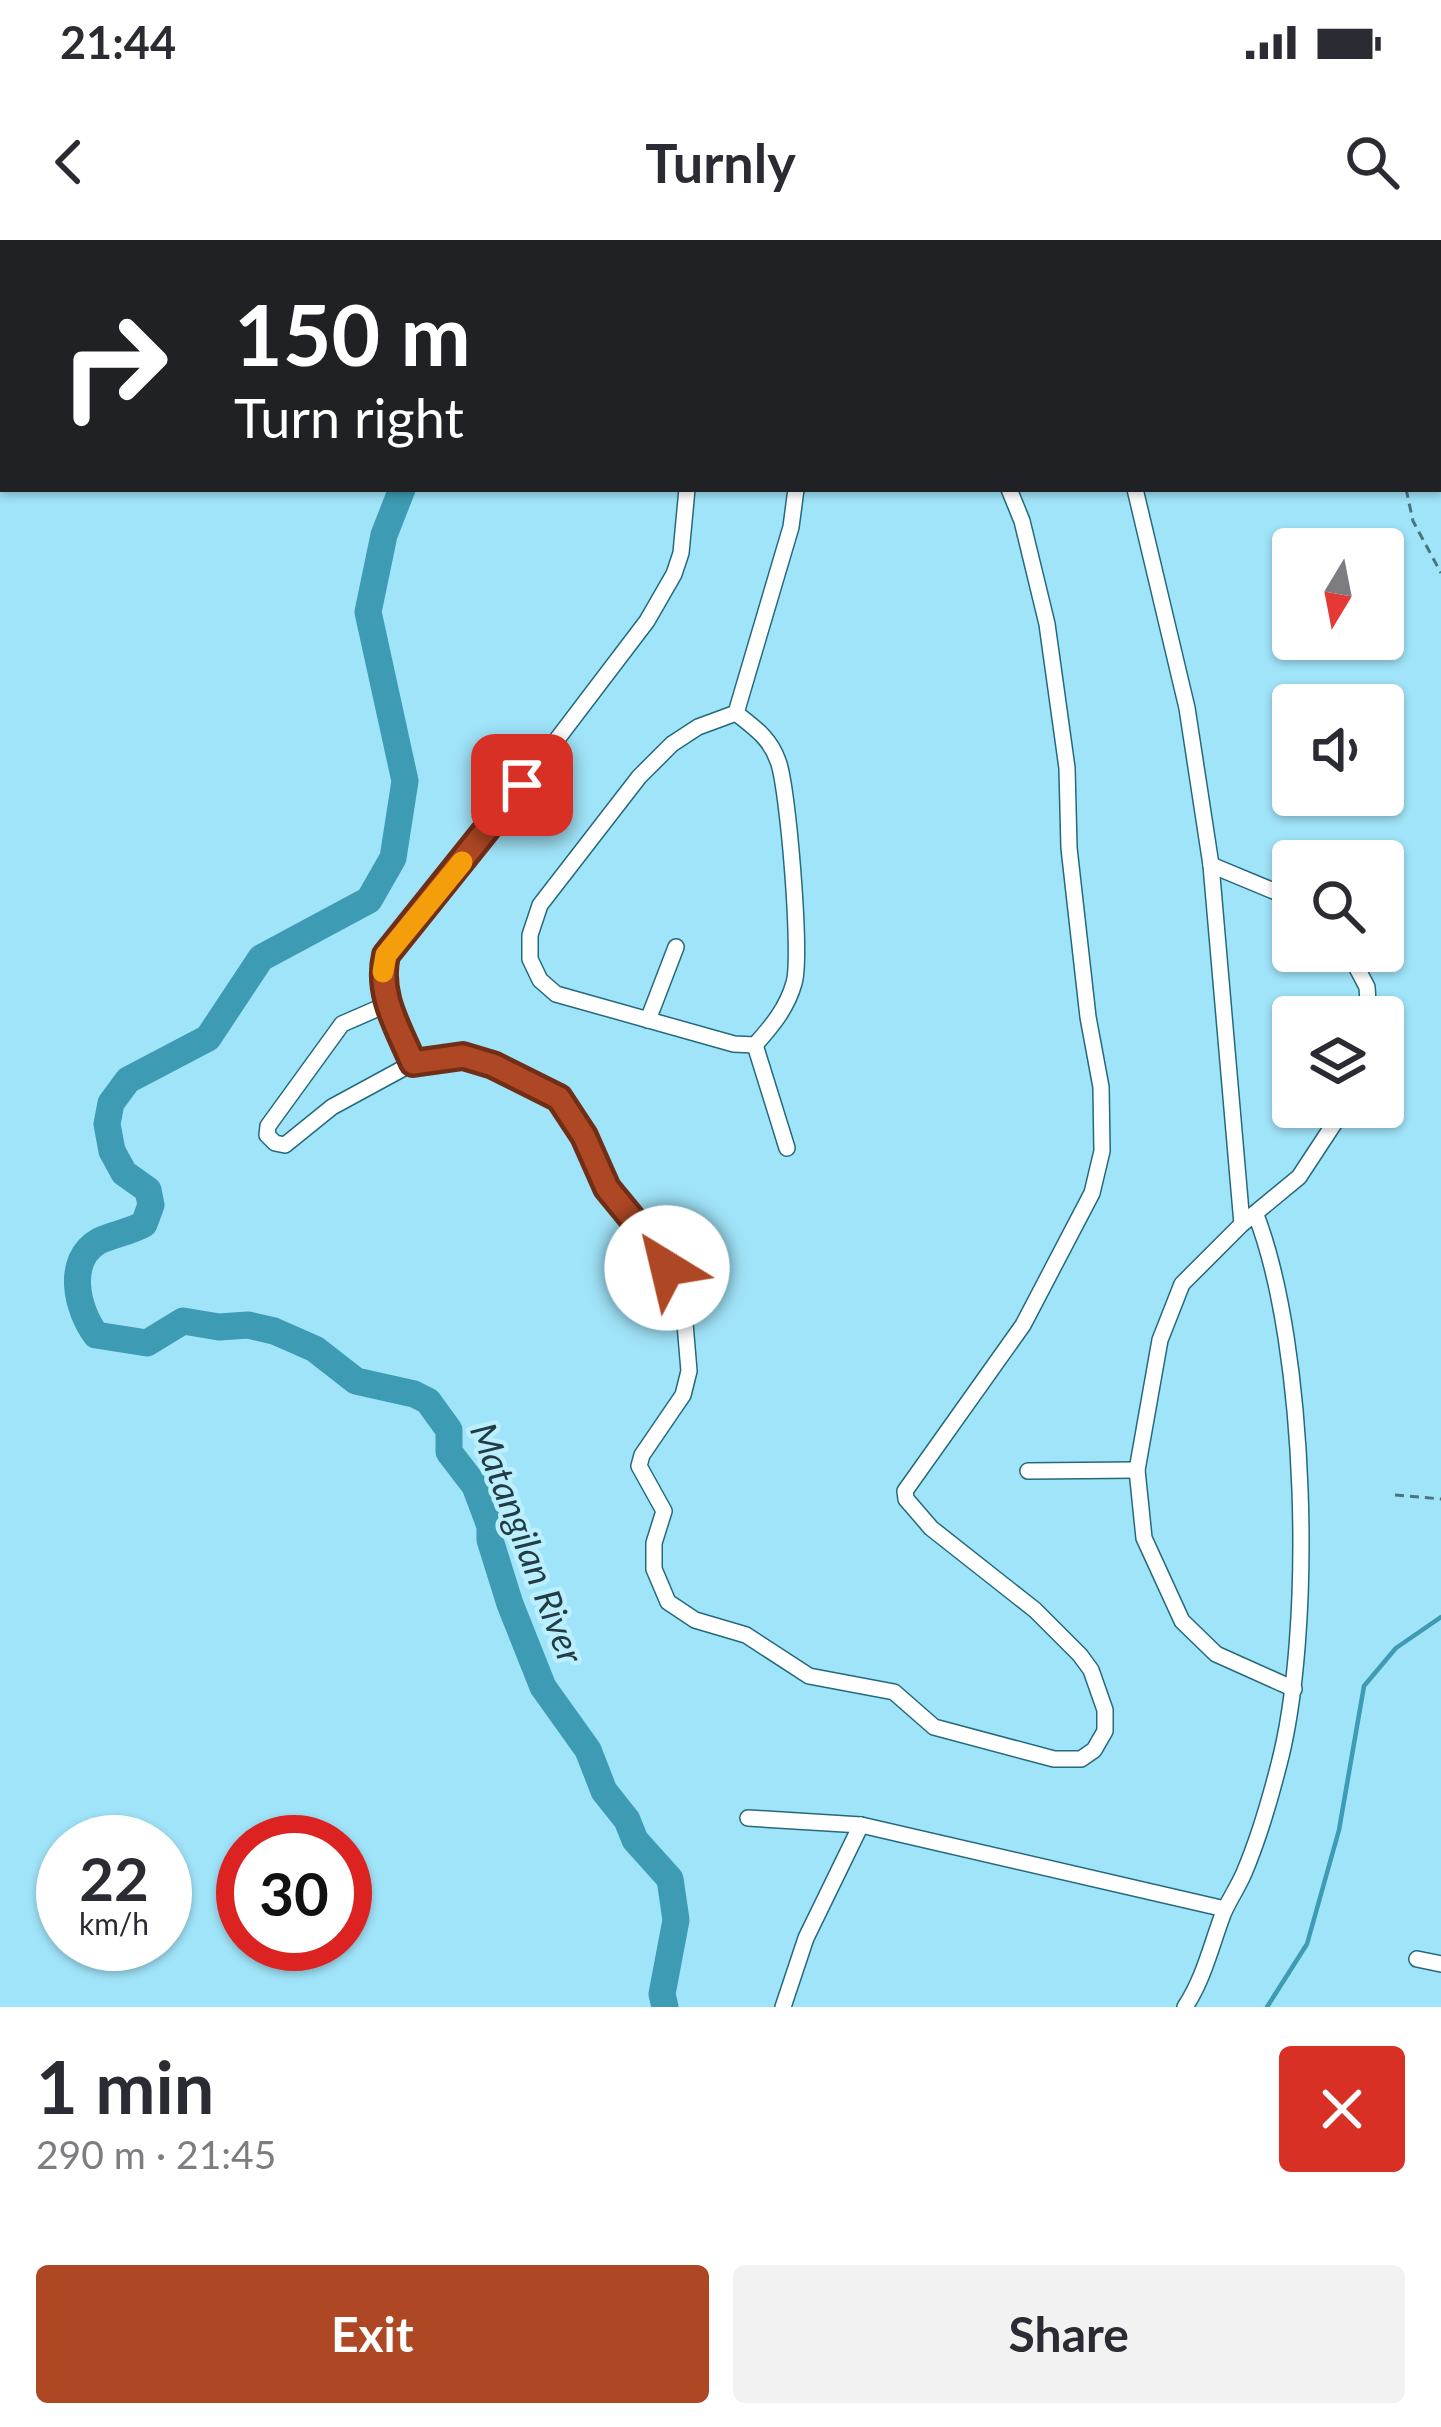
<!DOCTYPE html>
<meta charset="utf-8">
<style>
:root{--surface:#fff;--page:#f2f2f3;--text:#2b2b33;--muted:#7c7c81;--accent:#ae4724}
body{margin:0;font-family:Lato,sans-serif;background:var(--page);color:var(--text);height:100vh;display:flex;flex-direction:column;font-size:45px;white-space:nowrap}
*{box-sizing:border-box;margin:0}
p{font-size:39px;color:var(--muted)}
.icon{flex:none;width:66px;height:66px;fill:none;stroke:currentColor;stroke-width:2;stroke-linecap:round;stroke-linejoin:round}
.map{position:relative;height:1767px;overflow:hidden}
.panel{display:flex;flex-direction:column;background:var(--surface);flex:1}
.panel>*{flex:none}
.banner{position:absolute;left:0px;top:0px;width:1443px;height:252px;box-shadow:0 3px 9px #0004;background:#202124;color:#fff;overflow:hidden}
.needle{width:78px;rotate:190deg}
.buttons{position:absolute;left:1272px;top:288px;display:grid;gap:24px}
.buttons a{display:grid;place-items:center;width:132px;height:132px;border-radius:12px;background:var(--surface);box-shadow:0 3px 9px #0004;font-size:60px}
.speed{position:absolute;left:36px;top:1575px;display:flex;gap:24px;font-size:60px;font-weight:700;text-align:center}
.speed>*{display:grid;place-content:center;width:156px;height:156px;border-radius:50%;background:var(--surface);box-shadow:0 3px 9px #0004;line-height:1}
.speed small{font-size:30px;font-weight:400}
.speed .limit{border:18px solid #d22;background:#fff;color:#111}
.pin{position:absolute;display:grid;place-items:center;width:102px;height:102px;color:#fff;margin:-51px;border-radius:24px;box-shadow:0 6px 18px #0006}
.me{position:absolute;width:132px;margin:-66px;rotate:324deg;stroke-linejoin:round;filter:drop-shadow(0 0 9px #0008)}
.turn{display:flex;align-items:center;gap:42px;height:252px;padding:0 36px;font-size:54px}
.turn .icon{width:156px;height:156px;stroke-width:2.5}
.turn b{display:block;font-size:84px;line-height:102px}
.round{display:grid;place-items:center;flex:none;width:126px;height:126px;border-radius:12px;background:var(--page)}
.head{display:flex;align-items:center;justify-content:space-between;height:204px;padding:0 36px}
h1{font-size:72px;font-weight:700;line-height:90px}
.primary-button{display:flex;gap:24px;margin-top:auto;padding:24px 36px}
.primary-button a{flex:1;height:138px;border-radius:12px;background:var(--accent);color:#fff;font-size:48px;font-weight:700;line-height:138px;text-align:center}
.primary-button a+a{background:var(--page);color:var(--text)}
.status{display:flex;justify-content:space-between;align-items:center;height:84px;padding:0 60px;background:var(--surface);direction:ltr}
.status svg{height:33px;fill:currentColor}
header{display:flex;justify-content:space-between;align-items:center;height:156px;padding:0 36px;background:var(--surface);font-size:54px;font-weight:700}
.map>svg:first-child{display:block}
.lines{fill:none;stroke-linecap:round;stroke-linejoin:round}
.stream{stroke:#3d9bb3;stroke-width:4.5}
.river{stroke:#3d9bb3;stroke-width:27}
.minor-casing{stroke:#246a7c;stroke-width:18}
.path{stroke:#487481;stroke-width:3;stroke-dasharray:9 6;stroke-linecap:butt}
.minor{stroke:#fff;stroke-width:15}
.route-casing{stroke:#712e17;stroke-width:30}
.route{stroke:#ae4724;stroke-width:21}
.slow{stroke:#f59e0b;stroke-width:21}
.labels{text-anchor:middle;stroke-width:9;stroke-linejoin:round;paint-order:stroke}
.water-label{font-size:36px;font-style:italic;fill:#203d45;stroke:#bceffe}
</style>
<div class="status"><b>21:44</b><svg viewBox="0 0 49 12"><path d="M0 12V9h3v3zM5 12V6h3v6zM10 12V3h3v9zM15 12V0h3v12zM26 1h20v11H26zM47 4h2v5h-2z"/></svg></div>
<header><svg class="icon" aria-label="back" viewBox="0 0 24 24"><path d="M15 5l-7 7 7 7"/></svg>Turnly<svg class="icon" aria-label="search" viewBox="0 0 24 24"><circle cx="10" cy="10" r="6"/><path d="M15 15l6 6"/></svg></header>
<div class="map">
<svg width="1441" height="1767" viewBox="0 0 1441 1767">
<rect width="100%" height="100%" fill="#a0e4f9"/>
<g class="lines">
<path class="stream" d="M1267,1767L1307,1704L1339,1590L1364,1446L1396,1408L1441,1377"/>
<g class="river">
<path d="M455,0L457,3"/>
<path d="M402,249L384,295L368,372L405,541L393,618L369,660L261,718L208,798L128,840L111,863L107,884L112,911L124,933L148,950L151,965L144,984C130,992 114,994 99,1001C65,1020 77,1070 96,1095L147,1103L183,1081L219,1087L248,1085L274,1091L315,1109L356,1141L414,1154L428,1161L449,1190V1212L475,1246L490,1286V1300L510,1364L543,1447L588,1510L604,1551L627,1580L635,1600L670,1639L676,1680L662,1754L665,1767"/>
</g>
<defs>
<g id="minor">
<path d="M793,0V3"/>
<path d="M821,0V3"/>
<path d="M1009,0L1011,3"/>
<path d="M691,3V0"/>
<path d="M1328,3L1329,0"/>
<path d="M687,249L681,313L674,334L647,381L498,577L386,715C377,755 398,787 413,823L463,816L549,850L566,867L584,896L607,948L653,1004L683,1060L689,1131L683,1155L642,1215L639,1226L664,1271L654,1303V1329L668,1362L695,1380L746,1395L809,1436L894,1452L934,1487L1054,1519H1081L1094,1510L1105,1491V1470L1091,1430L1080,1415L1035,1370L931,1288L906,1259L905,1251L1023,1085L1092,953L1102,911L1101,847L1088,777L1069,608L1067,528L1047,384L1022,281L1009,249"/>
<path d="M1135,249L1187,468L1211,625L1242,984"/>
<path d="M736,473C755,488 770,498 778,521C788,546 802,717 794,743C787,768 772,786 755,805L734,804L556,754L540,740L530,719V695L540,665L639,537L672,504L698,487Z"/>
<path d="M736,473L791,287L796,249"/>
<path d="M1211,625L1293,659"/>
<path d="M1348,711L1367,747L1369,777"/>
<path d="M388,764L342,784L268,886L267,895L275,903L285,905L332,867L413,823"/>
<path d="M648,780L676,707"/>
<path d="M755,805L787,908"/>
<path d="M1028,1231L1137,1230"/>
<path d="M1294,1449L1216,1414L1182,1381L1144,1298L1137,1230L1160,1100L1182,1044L1242,984L1299,937L1345,867"/>
<path d="M748,1578L861,1585L1225,1669"/>
<path d="M1417,1719L1441,1724"/>
<path d="M783,1767L806,1698L861,1585"/>
<path d="M1185,1767C1204,1738 1211,1706 1223,1674C1229,1660 1238,1647 1244,1633C1258,1600 1269,1563 1278,1528C1315,1392 1307,1107 1256,975"/>
</g>
</defs>
<use href="#minor" class="minor-casing"/>
<g class="path">
<path d="M1236,0L1237,3"/>
<path d="M1406,249L1413,281L1441,333"/>
<path d="M1395,1255L1441,1259"/>
</g>
<use href="#minor" class="minor"/>
</g>
<g class="lines">
<defs>
<path id="route" d="M522,545L386,715C377,755 398,787 413,823L463,816L493,825L559,858L584,896L607,948L653,1004L667,1028"/>
</defs>
<use href="#route" class="route-casing"/>
<use href="#route" class="route"/>
<path class="slow" d="M383,732L386,715L462,622"/>
</g>
<g class="labels">
<g class="water-label">
<text transform="translate(527 1303) rotate(69)" y="13">Matangilan River</text>
</g>
</g>
</svg>
<div class="buttons">
<a><svg class="needle" viewBox="-14 -14 28 28"><path d="M0-13l5 13h-10z" fill="#e53935"/><path d="M0 13l5-13h-10z" fill="#7c7c81"/></svg></a>
<a><svg class="icon" aria-label="sound" viewBox="0 0 24 24"><path d="M4 9h4l5-4v14l-5-4H4zM17 9q2 3 0 6"/></svg></a>
<a><svg class="icon" aria-label="search" viewBox="0 0 24 24"><circle cx="10" cy="10" r="6"/><path d="M15 15l6 6"/></svg></a>
<a><svg class="icon" aria-label="layers" viewBox="0 0 24 24"><path d="M12 4l9 5-9 5-9-5zM3 14l9 5 9-5"/></svg></a>
</div>
<div class="speed"><div>22<small>km/h</small></div><div class="limit">30</div></div>
<div class="pin" style="left:522px;top:545px;background:#d93025"><svg class="icon" aria-label="arrive" viewBox="0 0 24 24"><path d="M6 21V4h12l-3 4 3 4H6"/></svg></div>
<svg class="me" style="left:667px;top:1028px" viewBox="-20 -20 40 40"><circle r="19" fill="#fff"/><path d="M0-13L10 11 0 6-10 11z" fill="#ae4724"/></svg>
<div class="banner">
<div class="turn"><svg class="icon" aria-label="right" viewBox="0 0 24 24"><path d="M7 20v-9h11M14 6l5 5-5 5"/></svg><div><b>150 m</b>Turn right</div></div>
</div>
</div>
<section class="panel">
<div class="head"><div><h1>1 min</h1><p>290 m · 21:45</p></div><a class="round" style="background:#d93025;color:#fff"><svg class="icon" aria-label="close" viewBox="0 0 24 24"><path d="M6 6l12 12M18 6L6 18"/></svg></a></div>
<div class="primary-button"><a>Exit</a><a>Share</a></div>
</section>
